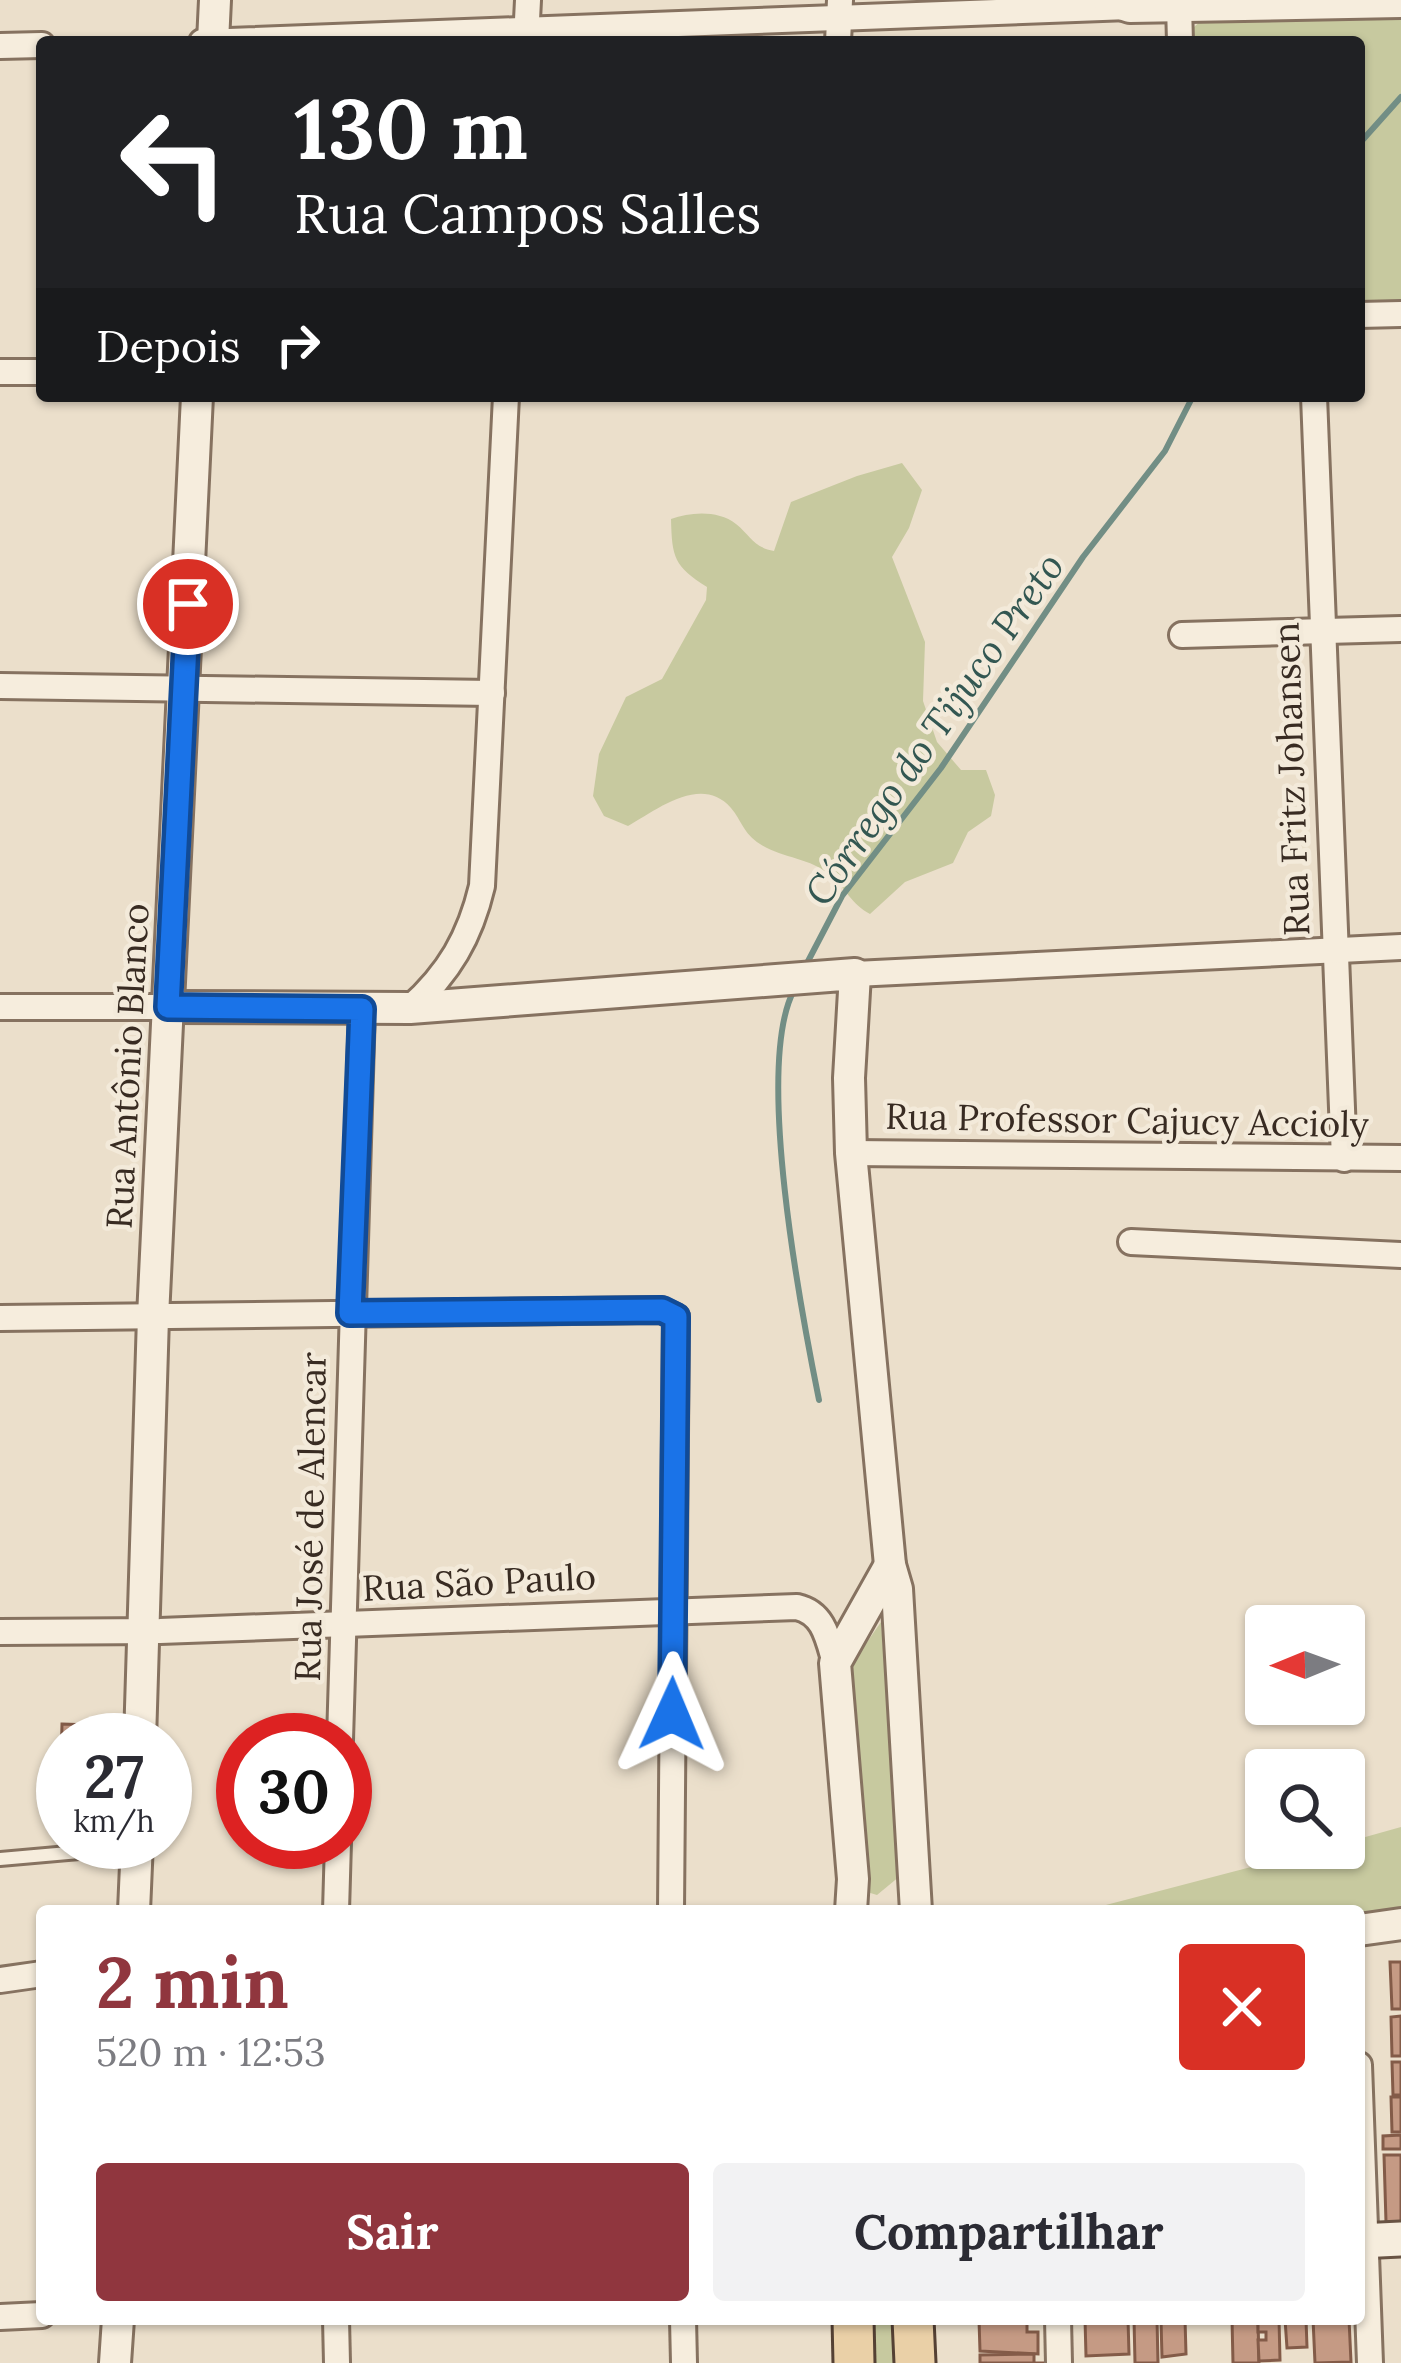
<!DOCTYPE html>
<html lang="pt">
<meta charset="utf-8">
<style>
:root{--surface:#fff;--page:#f2f2f3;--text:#2b2b33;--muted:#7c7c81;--accent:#90363e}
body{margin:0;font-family:Lora,serif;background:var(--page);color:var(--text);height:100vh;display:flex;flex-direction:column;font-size:45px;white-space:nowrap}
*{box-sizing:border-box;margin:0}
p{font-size:39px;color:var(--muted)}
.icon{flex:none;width:66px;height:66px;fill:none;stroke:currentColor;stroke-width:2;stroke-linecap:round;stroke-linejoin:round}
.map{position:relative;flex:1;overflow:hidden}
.sheet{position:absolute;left:36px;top:1905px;width:1329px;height:420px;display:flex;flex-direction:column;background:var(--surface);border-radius:12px;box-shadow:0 3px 9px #0004}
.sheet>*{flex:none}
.top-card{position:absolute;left:36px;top:36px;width:1329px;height:366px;border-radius:12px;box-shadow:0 3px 9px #0004;background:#202124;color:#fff;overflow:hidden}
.needle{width:78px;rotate:269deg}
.controls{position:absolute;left:1245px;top:1605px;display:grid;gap:24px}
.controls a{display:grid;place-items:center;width:120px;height:120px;border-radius:12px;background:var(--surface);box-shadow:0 3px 9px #0004;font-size:60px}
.speed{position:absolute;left:36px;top:1713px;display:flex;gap:24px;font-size:60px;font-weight:700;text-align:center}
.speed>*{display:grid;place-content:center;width:156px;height:156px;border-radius:50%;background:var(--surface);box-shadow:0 3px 9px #0004;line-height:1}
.speed small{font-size:30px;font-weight:400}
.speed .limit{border:18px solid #d22;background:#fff;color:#111}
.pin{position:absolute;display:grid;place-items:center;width:102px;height:102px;color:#fff;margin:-51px;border:6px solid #fff;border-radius:50%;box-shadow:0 3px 12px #0007}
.me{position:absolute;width:132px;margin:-66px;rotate:1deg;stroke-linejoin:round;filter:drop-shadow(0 0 9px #0008)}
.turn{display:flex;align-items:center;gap:42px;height:252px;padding:0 60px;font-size:54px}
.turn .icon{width:156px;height:156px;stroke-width:2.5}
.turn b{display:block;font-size:84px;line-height:102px}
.then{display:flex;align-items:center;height:114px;padding:0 60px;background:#0003;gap:24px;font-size:45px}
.round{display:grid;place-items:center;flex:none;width:126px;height:126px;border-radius:12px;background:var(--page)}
.overview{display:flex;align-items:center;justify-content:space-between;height:204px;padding:0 60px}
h1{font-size:72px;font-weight:800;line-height:90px;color:var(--accent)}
.cta{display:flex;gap:24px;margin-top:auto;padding:24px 60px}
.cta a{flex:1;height:138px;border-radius:12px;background:var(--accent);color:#fff;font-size:48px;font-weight:800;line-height:138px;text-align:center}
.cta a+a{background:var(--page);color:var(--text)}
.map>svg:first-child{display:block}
.green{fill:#c7c99f}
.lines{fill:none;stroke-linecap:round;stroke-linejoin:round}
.stream{stroke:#728e85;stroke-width:6}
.building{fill:#c59a84;stroke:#835b48;stroke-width:3}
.service-casing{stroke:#867260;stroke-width:18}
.minor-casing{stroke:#867260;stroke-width:30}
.tertiary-casing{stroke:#867260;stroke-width:36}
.secondary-casing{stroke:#685343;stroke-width:39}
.primary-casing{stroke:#554134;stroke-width:45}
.service{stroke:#f6eddd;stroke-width:12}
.minor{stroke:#f6eddd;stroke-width:24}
.tertiary{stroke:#f6eddd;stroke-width:30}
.secondary{stroke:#f6eddd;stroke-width:33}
.primary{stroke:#ead0a7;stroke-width:39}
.route-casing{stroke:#114b97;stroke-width:30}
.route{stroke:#1a73e8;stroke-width:21}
.labels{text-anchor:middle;stroke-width:9;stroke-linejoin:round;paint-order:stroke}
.street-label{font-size:36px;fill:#382b22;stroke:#f3eada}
.water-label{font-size:39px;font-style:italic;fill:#335752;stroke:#f3eada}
</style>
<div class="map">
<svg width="1401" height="2363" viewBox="0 0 1401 2363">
<rect width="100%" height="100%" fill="#ebdfcb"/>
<g class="green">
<path d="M1401,15V300L1359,302V42H1194V27L1202,20Z"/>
<path d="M902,463L922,490L909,528L892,557L925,642L923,701L937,742L961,770H986L995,795L991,816L968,832L953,863L905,882L870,914C851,904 846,888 830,875C811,858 781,858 760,844C743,833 742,821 731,808C701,774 657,810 628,826L604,816L593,796L599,754L626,697L662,679L706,600L707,587C674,566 672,558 671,519C691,512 718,510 736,524C751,536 753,547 774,551L791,502L857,476Z"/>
<path d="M881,1622L900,1876L877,1895L867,1892L847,1671Z"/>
<path d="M1401,1827V1911L1359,1918V1911H1083L1324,1848H1344V1843Z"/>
<path d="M869,2319H900L901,2363H870Z"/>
</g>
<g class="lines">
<g class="stream">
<path d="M1359,144L1401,97"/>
<path d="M805,967L842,896L941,768L1083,557L1165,451L1193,396"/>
<path d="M794,990C754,1066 801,1311 819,1400"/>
</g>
</g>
<g class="building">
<path d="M62,1724L120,1726L119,1740H63L61,1762Z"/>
<path d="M1390,1962H1401V2009H1392Z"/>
<path d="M1401,2016V2056H1392L1391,2017Z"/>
<path d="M1392,2062H1401V2095H1393Z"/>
<path d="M1391,2097H1401V2132H1392Z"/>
<path d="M1401,2135V2149H1383V2136Z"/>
<path d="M1384,2155H1401V2222H1386Z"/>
<path d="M1027,2319V2332H1038V2354L980,2351L979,2320Z"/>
<path d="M1085,2319H1128L1129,2354L1086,2356Z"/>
<path d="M1134,2319H1157L1158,2363H1135Z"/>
<path d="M1157,2319H1185L1186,2354L1162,2357L1161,2321Z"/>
<path d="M1232,2319H1258L1259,2363H1233Z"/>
<path d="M1258,2319H1279L1280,2360L1259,2361L1258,2340H1266V2332H1258Z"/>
<path d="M1285,2319H1306L1307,2347L1287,2348Z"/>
<path d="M1313,2319H1349L1351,2362L1315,2363Z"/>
<path d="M1034,2354V2363H1047H980V2355Z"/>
</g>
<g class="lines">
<defs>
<path id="service" d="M0,1859L136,1847"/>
<g id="minor">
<path d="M1179,5L1180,42"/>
<path d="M526,40L528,0"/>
<path d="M202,42L1129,7"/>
<path d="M838,42L840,0"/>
<path d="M0,46L42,45"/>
<path d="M1359,315L1401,314"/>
<path d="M0,372H42"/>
<path d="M1314,396L1344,1159"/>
<path d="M1182,635L1401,629"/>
<path d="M0,686L492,693"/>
<path d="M855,974L1401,947"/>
<path d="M0,1007H168"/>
<path d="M410,1008C449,973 470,937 482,886L506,396"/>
<path d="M851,1153L1401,1158"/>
<path d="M1131,1242L1401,1255"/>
<path d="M0,1318L661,1310L676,1317L671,1911"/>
<path d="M0,1632L160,1631L797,1607C824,1613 828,1639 835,1663"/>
<path d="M340,1740L362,1009"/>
<path d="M336,1911L338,1842"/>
<path d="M0,1980L42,1974"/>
<path d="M1359,2065L1370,2363"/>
<path d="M0,2317L42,2315"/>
<path d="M336,2319L337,2363"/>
<path d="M683,2319L684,2363"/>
<path d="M1058,2319L1059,2363"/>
</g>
<g id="tertiary">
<path d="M1109,0L1130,7L1401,2"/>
<path d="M213,42L215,0"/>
<path d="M168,1007L410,1008L855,974L849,1078L851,1153L890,1565L897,1589L916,1911"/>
<path d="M140,1740L153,1317L197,396"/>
<path d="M134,1911L137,1842"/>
<path d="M851,1911L853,1879L835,1663L890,1565"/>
<path d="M1359,1930L1401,1924"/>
<path d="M115,2363L118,2319"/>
</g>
<path id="secondary" d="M1359,2241L1401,2239"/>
<g id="primary">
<path d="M853,2319L854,2363"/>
<path d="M913,2319L915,2363"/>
</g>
</defs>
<use href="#service" class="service-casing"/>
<use href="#minor" class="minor-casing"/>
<use href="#tertiary" class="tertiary-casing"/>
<use href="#secondary" class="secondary-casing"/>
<use href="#primary" class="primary-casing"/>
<use href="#service" class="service"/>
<use href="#minor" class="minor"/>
<use href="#tertiary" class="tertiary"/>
<use href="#secondary" class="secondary"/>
<use href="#primary" class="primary"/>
</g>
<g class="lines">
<defs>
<path id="route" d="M188,604L168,1007L362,1009L350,1313L662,1310L676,1317L672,1714"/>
</defs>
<use href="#route" class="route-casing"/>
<use href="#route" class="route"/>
</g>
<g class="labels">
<g class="street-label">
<text transform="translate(1291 779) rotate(-92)" y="13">Rua Fritz Johansen</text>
<text transform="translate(127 1066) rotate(-87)" y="13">Rua Antônio Blanco</text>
<text transform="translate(1127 1120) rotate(1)" y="13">Rua Professor Cajucy Accioly</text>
<text transform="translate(310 1517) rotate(-89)" y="13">Rua José de Alencar</text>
<text transform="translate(479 1582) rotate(-3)" y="13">Rua São Paulo</text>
</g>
<g class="water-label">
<text transform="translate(934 729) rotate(-55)" y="14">Córrego do Tijuco Preto</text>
</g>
</g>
</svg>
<div class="controls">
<a><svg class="needle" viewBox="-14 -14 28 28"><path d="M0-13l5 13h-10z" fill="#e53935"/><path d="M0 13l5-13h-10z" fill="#7c7c81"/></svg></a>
<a><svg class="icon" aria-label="search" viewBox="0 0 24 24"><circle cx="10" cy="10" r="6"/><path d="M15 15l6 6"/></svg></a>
</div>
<div class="speed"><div>27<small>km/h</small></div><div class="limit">30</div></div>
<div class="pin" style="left:188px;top:604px;background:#d93025"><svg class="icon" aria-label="arrive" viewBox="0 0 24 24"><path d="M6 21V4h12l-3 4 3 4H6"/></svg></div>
<svg class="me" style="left:672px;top:1714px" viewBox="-20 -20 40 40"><path d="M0-17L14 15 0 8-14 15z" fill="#1a73e8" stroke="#fff" stroke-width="4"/></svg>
<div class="top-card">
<div class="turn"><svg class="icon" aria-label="left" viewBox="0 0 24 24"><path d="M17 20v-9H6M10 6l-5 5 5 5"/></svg><div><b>130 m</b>Rua Campos Salles</div></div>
<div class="then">Depois<svg class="icon" aria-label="right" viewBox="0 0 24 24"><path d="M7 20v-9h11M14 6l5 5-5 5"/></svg></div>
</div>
<section class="sheet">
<div class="overview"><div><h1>2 min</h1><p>520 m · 12:53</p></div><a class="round" style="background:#d93025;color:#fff"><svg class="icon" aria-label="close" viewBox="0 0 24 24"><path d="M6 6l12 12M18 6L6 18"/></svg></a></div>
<div class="cta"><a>Sair</a><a>Compartilhar</a></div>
</section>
</div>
